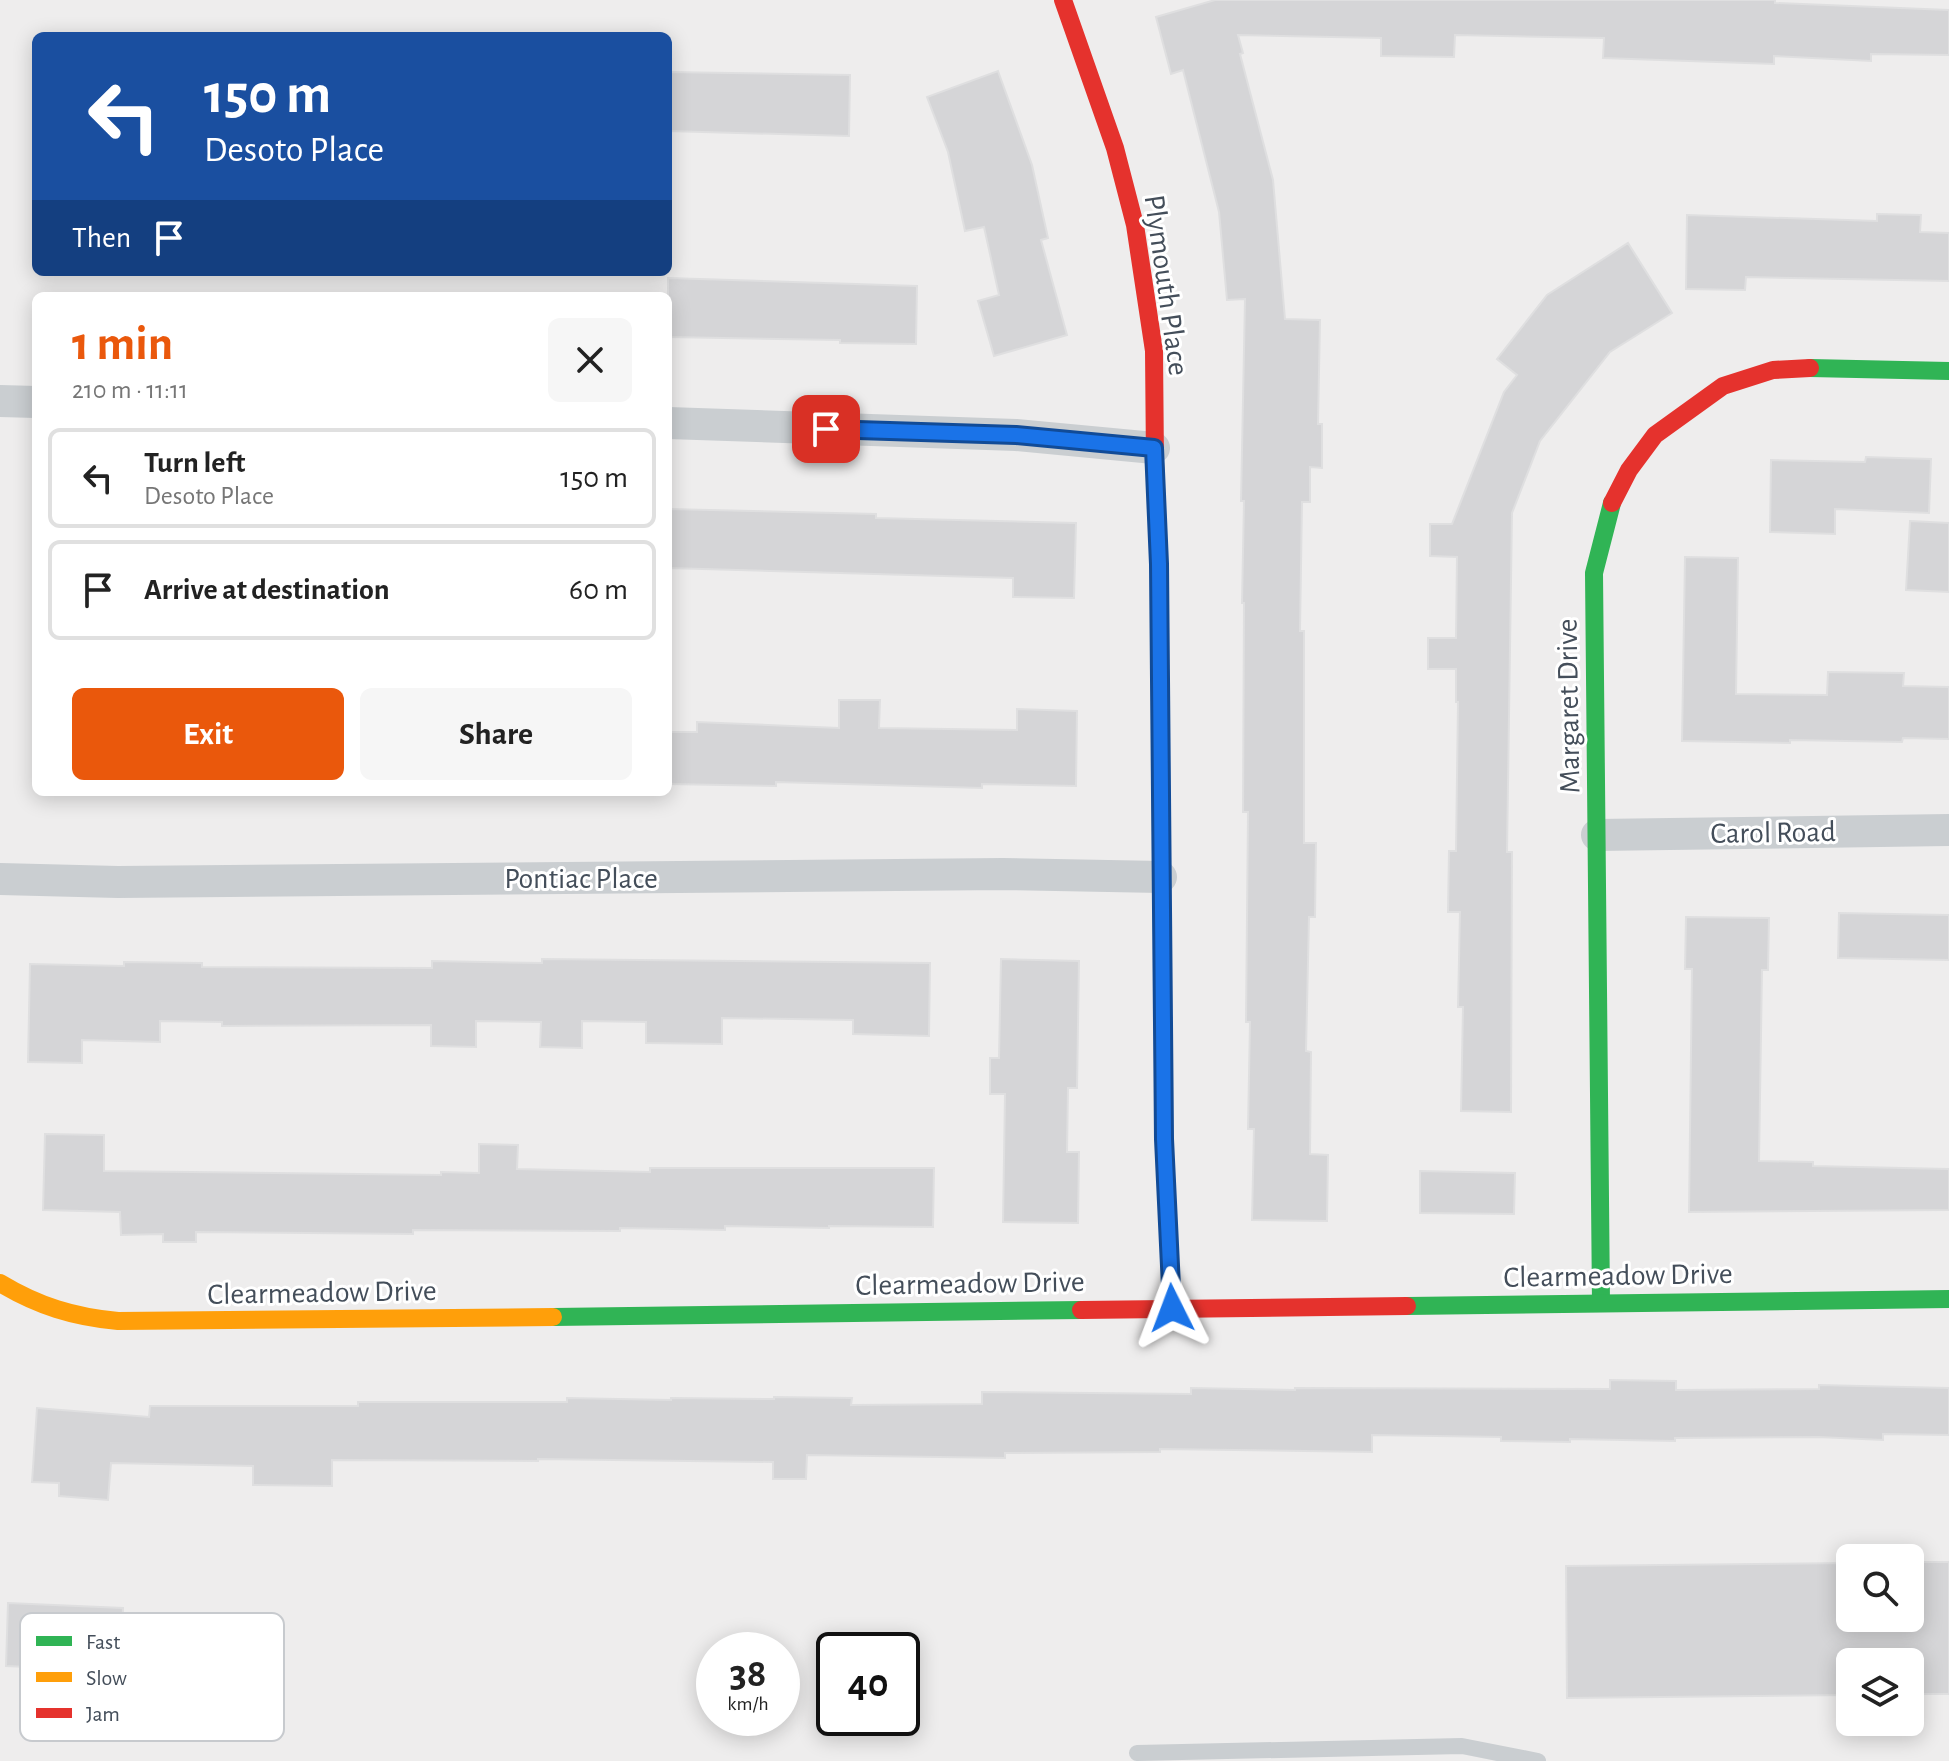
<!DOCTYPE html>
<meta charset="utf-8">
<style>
:root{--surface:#fff;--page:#f6f6f6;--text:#222;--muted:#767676;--line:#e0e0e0;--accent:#ea580c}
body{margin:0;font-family:"Alegreya Sans",sans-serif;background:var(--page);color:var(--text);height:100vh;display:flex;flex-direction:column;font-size:30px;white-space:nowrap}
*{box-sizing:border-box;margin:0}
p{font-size:26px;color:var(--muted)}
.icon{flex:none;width:44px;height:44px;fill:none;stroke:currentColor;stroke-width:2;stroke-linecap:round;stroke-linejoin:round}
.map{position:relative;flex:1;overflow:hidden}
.sheet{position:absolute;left:32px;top:292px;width:640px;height:504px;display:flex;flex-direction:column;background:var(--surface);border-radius:12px;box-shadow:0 4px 20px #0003}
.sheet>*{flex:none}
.banner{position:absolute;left:32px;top:32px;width:640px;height:244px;border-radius:12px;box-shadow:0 4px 20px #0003;background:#1a4fa0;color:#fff;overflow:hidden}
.tools{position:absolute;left:1836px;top:1544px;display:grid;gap:16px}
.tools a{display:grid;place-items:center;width:88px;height:88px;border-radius:12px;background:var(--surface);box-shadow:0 4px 20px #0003;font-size:40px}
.speed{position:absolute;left:696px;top:1632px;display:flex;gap:16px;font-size:40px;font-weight:700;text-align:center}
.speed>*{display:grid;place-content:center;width:104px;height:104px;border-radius:50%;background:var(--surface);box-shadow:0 4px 20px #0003;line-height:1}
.speed small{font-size:20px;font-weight:400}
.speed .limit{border:4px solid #111;border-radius:12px;background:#fff;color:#111}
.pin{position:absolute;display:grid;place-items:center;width:68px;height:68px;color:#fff;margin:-34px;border-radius:16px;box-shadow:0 4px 12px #0006}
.me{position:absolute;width:88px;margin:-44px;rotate:357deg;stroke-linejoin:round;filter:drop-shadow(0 0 6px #0008)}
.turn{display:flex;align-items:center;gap:28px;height:168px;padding:0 40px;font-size:36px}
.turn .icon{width:104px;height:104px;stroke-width:2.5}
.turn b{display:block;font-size:56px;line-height:68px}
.then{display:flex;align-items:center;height:76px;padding:0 40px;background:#0003;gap:16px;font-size:30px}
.round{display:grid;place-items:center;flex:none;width:84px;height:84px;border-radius:12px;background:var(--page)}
.overview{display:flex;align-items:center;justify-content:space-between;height:136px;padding:0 40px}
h1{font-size:48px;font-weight:700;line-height:60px;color:var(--accent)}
.cta{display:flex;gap:16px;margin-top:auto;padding:16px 40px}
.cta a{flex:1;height:92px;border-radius:12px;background:var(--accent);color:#fff;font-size:32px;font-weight:700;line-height:92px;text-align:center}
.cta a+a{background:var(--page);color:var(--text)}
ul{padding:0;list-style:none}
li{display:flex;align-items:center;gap:24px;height:100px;margin:0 16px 12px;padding:0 24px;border:4px solid var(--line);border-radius:12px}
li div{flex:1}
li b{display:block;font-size:30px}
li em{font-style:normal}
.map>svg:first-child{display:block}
.building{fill:#d5d5d7;stroke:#dfdfe0;stroke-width:2}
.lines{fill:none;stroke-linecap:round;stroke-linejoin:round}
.lane{stroke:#caced1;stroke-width:16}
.street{stroke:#caced1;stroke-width:32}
.fast{stroke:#30b455;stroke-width:18}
.slow{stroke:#ff9f0a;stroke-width:18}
.jam{stroke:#e5322d;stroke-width:18}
.route-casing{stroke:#114b97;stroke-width:20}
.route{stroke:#1a73e8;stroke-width:14}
.labels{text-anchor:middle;stroke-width:6;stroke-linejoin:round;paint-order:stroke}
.street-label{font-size:30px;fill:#444e5a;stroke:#fff}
.key{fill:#fff;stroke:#c7cace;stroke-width:2}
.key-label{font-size:22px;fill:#444e5a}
</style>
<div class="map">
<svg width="1949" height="1761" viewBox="0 0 1949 1761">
<rect width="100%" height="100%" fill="#eeeded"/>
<g class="building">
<path d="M1215,0H1775V3L1949,10V55L1871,54V61L1774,56V64L1603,58L1604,38L1455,35L1454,57L1381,56V38L1238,35L1243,53L1240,54L1273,180L1285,319L1320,320L1318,424H1322V468L1310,467V502H1302L1300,631H1304V843H1316L1315,917H1309L1306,1051L1311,1052L1310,1154L1328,1155L1327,1221L1252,1220L1254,1129H1248L1250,1022H1246L1248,812H1243L1244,603H1242L1244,501H1241L1245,299L1227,300L1219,212L1183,70L1171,74L1156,17Z"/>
<path d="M998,71L1032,165L1048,238L1041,240L1067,335L994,356L978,301L999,295L984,227L965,231L948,152L927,97Z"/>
<path d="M668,72L850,75L849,136L668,131Z"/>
<path d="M1877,214L1921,215L1920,232L1949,233V281L1746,277L1745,290L1686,289L1687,215L1877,221Z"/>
<path d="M1628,243L1672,313L1610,352L1540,441L1512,513L1507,852H1512L1511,1112L1461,1111L1463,1007H1458L1460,912H1448L1449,851H1456L1458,702H1456V669H1428V638H1456L1457,557L1430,556V524H1452L1504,392L1517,375L1497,359L1547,295Z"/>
<path d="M668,278L917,286L916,344L840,343V340L668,337Z"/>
<path d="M1866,457L1931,459L1929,513L1835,509V534L1770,532L1771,460L1865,462Z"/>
<path d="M668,509L876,514V518L1076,523L1074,598L1013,597V578L668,568Z"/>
<path d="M1910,521L1949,523V592L1906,590Z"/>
<path d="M1685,557L1738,558L1736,694L1827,695L1828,672L1904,673L1903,686L1949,687V739L1903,738L1902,742L1790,740V743L1682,741Z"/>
<path d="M839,700H880L879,728L1017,730V709L1077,711L1076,786L982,784V788L776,782V786L668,784V732H697V722L839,728Z"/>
<path d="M1839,913L1949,915V960L1838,958Z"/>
<path d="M1686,917L1769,918L1768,970H1762L1759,1161L1813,1162V1166L1949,1169V1210L1689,1212L1692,969H1685Z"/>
<path d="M542,959L930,963L929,1036L853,1034V1020L722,1018V1044L646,1043V1022L582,1021V1048L540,1047L541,1022L476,1021V1047L431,1046V1025L222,1026V1022L160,1021V1042L82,1040V1063L28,1062L30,964L124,966V962L202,963V967L432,968V961L542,963Z"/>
<path d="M1001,959L1079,961L1077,1088H1068L1067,1152H1079L1078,1223L1003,1222L1005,1094H990V1058H999Z"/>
<path d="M45,1134L104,1135V1171L441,1175V1172L479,1173V1144L518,1145L517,1169L650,1172V1168H934L933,1227L829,1226V1228L725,1226V1230L620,1228V1231L413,1230V1234L196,1232V1242H163V1234L121,1235L120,1212L43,1210Z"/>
<path d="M1420,1171L1515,1173L1514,1214L1420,1213Z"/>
<path d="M1610,1380L1676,1381V1390L1819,1389V1385L1949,1388V1435L1883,1434V1440L1818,1437L1675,1438V1441L1570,1439V1442L1501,1441V1437L1372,1435V1452L1160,1449V1452L1005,1453V1458L807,1455L806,1479H773V1462L538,1459V1461L332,1460V1486L253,1485V1466L111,1463L108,1500L59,1496V1483L32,1482L37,1408L149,1417L150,1406H358V1402H567V1398L671,1400V1398L774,1399V1397L852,1398L851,1405L982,1404V1392L1191,1394V1388L1295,1390V1388L1610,1389Z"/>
<path d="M1910,1562H1949V1694H1910V1662H1850V1695L1567,1698L1566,1566L1850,1563V1618H1910Z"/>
<path d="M8,1603L123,1608L121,1671L6,1666Z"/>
</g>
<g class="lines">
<path class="lane" d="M1137,1753L1462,1746L1538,1761"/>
<g class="street">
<path d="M0,401L36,402"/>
<path d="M668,423L1016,435L1154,448"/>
<path d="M1597,835L1949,830"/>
<path d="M0,879L118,882L1003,874L1161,877"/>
</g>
<g class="fast">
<path d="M1810,368L1949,371"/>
<path d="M1161,835L1164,1139L1172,1308"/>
<path d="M1601,1303L1594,573L1612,503"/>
<path d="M1407,1306L1949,1299"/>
<path d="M553,1317L1081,1310"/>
</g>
<g class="slow">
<path d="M1155,462L1159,564L1161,835"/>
<path d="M0,1283C38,1306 74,1317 118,1321L553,1317"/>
</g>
<g class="jam">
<path d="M1063,0L1115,148L1135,225L1154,351L1155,462"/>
<path d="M1612,503L1629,470L1655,435L1723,386L1773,370L1810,368"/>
<path d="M1081,1310L1407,1306"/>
</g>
</g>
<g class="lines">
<defs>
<path id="route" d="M826,429L1016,435L1154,448L1159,564L1164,1139L1172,1308"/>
</defs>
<use href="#route" class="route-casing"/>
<use href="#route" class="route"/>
</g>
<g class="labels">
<g class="street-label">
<text transform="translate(1167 285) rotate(82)" y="10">Plymouth Place</text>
<text transform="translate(1568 706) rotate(-91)" y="10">Margaret Drive</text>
<text transform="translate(1773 832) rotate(-1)" y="10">Carol Road</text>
<text x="581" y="888">Pontiac Place</text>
<text transform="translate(1618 1275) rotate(-1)" y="10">Clearmeadow Drive</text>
<text transform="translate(970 1283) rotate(-1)" y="10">Clearmeadow Drive</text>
<text transform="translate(322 1292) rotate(-1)" y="10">Clearmeadow Drive</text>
</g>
</g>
<rect x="20" y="1613" width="264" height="128" rx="12" class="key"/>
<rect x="36" y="1636" width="36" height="10" fill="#30b455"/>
<rect x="36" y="1672" width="36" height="10" fill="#ff9f0a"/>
<rect x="36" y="1708" width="36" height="10" fill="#e5322d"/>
<g class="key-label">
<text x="86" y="1649">Fast</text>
<text x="86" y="1685">Slow</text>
<text x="86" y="1721">Jam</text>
</g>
</svg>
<div class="tools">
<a><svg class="icon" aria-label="search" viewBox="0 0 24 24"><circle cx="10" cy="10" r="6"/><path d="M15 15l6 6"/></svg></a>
<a><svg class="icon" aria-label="layers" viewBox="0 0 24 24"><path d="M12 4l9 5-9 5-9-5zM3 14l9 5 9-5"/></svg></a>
</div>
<div class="speed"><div>38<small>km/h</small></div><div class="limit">40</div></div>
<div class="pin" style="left:826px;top:429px;background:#d93025"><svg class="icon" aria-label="arrive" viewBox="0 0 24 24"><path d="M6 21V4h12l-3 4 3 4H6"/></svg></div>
<svg class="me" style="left:1172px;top:1308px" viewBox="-20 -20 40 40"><path d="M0-17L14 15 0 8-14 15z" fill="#1a73e8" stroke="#fff" stroke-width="4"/></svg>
<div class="banner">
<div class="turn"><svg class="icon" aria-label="left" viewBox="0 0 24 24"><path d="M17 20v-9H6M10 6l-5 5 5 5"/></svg><div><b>150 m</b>Desoto Place</div></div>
<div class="then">Then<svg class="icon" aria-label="arrive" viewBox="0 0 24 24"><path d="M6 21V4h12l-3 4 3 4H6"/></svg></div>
</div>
<section class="sheet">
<div class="overview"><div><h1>1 min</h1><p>210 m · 11:11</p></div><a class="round"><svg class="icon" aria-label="close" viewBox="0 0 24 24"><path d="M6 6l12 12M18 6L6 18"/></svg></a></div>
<ul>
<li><svg class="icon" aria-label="left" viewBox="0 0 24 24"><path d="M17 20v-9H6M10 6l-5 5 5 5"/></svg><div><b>Turn left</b><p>Desoto Place</p></div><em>150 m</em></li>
<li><svg class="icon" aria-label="arrive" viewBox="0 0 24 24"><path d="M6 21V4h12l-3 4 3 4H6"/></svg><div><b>Arrive at destination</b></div><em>60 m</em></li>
</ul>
<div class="cta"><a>Exit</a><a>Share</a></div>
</section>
</div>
